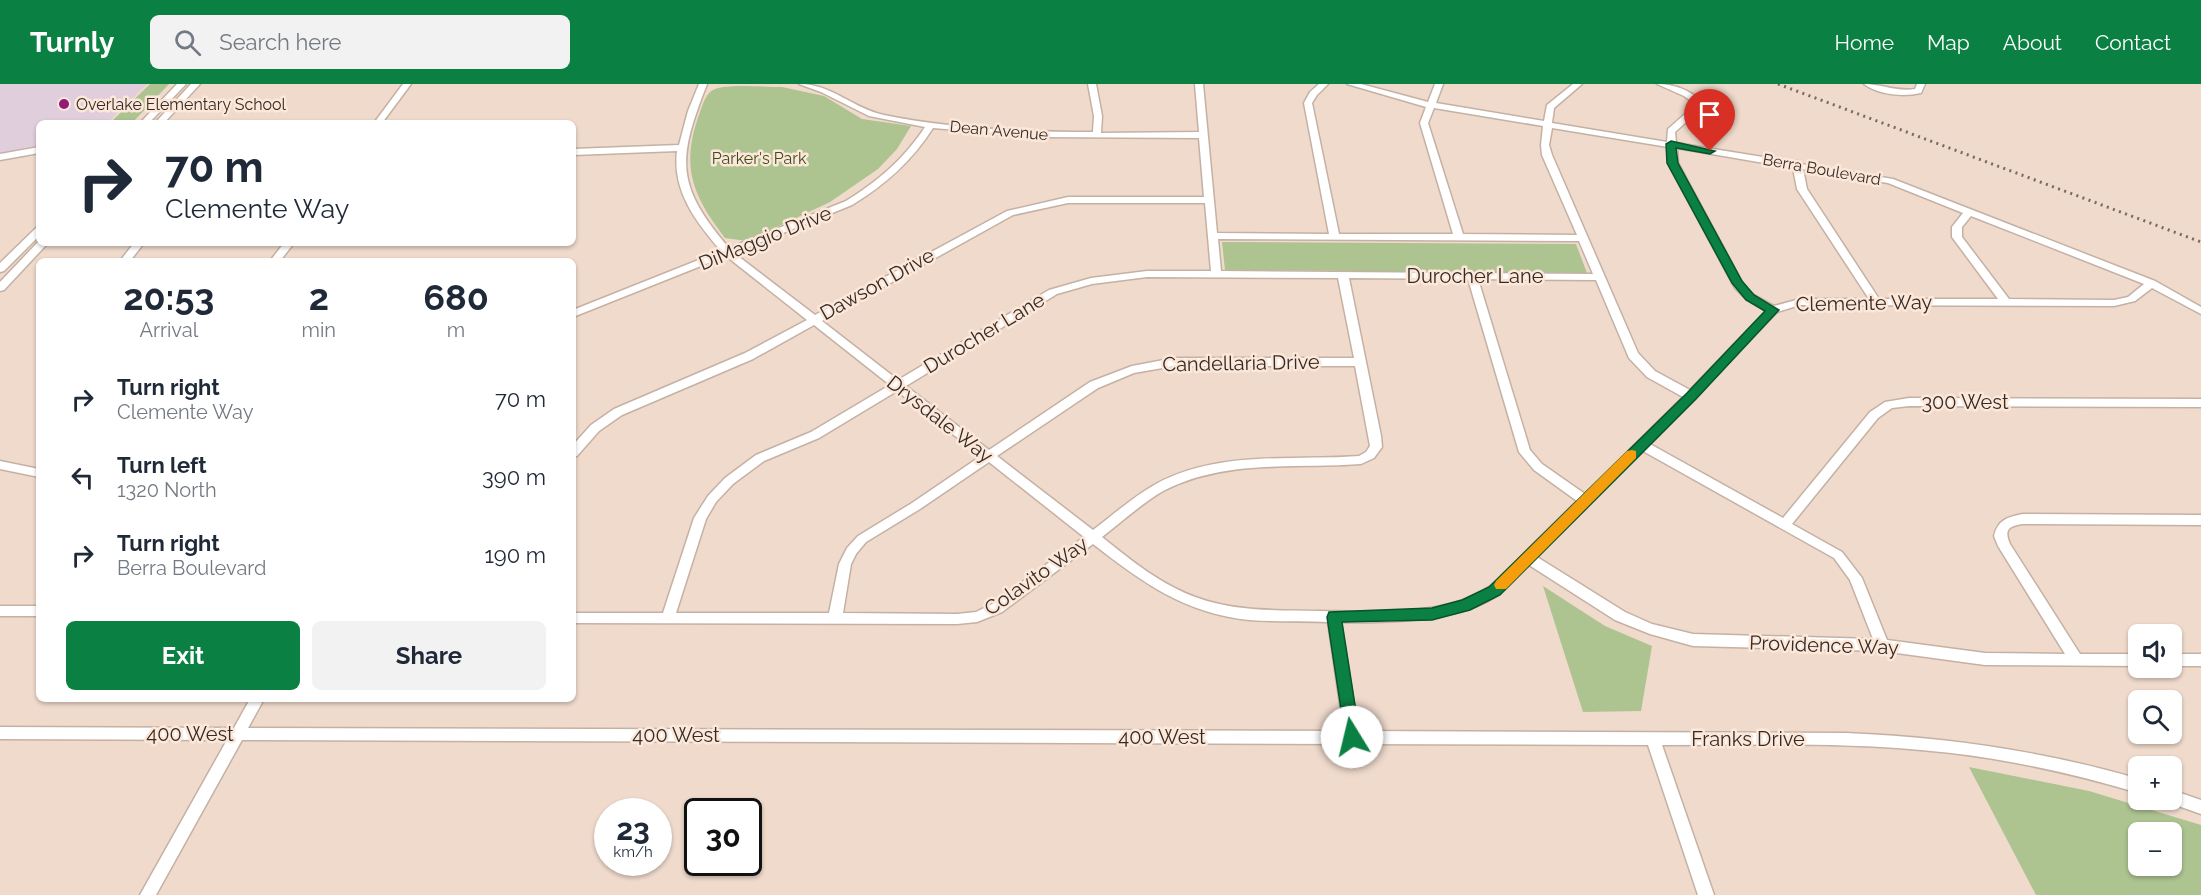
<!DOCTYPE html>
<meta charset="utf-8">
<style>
:root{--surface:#fff;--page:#f2f2f3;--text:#1f2937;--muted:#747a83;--accent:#0b8043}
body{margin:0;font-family:Raleway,sans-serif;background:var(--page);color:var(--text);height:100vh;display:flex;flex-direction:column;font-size:22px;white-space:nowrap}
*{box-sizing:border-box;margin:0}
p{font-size:20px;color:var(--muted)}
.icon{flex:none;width:33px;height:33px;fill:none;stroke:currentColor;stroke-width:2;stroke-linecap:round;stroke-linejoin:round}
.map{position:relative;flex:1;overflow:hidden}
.drawer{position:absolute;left:36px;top:174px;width:540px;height:444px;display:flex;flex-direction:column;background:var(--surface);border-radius:9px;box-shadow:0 2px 4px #0004}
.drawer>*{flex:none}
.banner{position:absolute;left:36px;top:36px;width:540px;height:126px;border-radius:9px;box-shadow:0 2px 4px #0004;background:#fff;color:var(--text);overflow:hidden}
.buttons{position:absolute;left:2128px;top:540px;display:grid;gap:12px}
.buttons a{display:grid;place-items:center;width:54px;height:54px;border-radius:9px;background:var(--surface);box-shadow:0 2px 4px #0004;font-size:30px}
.speed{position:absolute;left:594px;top:714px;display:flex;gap:12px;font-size:30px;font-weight:700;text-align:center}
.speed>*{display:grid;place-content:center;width:78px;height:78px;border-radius:50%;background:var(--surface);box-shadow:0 2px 4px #0004;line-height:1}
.speed small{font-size:15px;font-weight:400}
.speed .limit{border:3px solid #111;border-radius:9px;background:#fff;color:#111}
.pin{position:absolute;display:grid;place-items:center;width:51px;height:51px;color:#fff;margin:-62px -26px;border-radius:50% 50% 50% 0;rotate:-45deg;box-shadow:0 0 6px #0007}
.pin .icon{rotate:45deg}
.me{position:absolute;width:66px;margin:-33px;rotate:351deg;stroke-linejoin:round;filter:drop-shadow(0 0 4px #0008)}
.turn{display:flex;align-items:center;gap:21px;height:126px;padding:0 30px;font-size:27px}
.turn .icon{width:78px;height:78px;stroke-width:2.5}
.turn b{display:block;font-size:42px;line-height:51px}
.eta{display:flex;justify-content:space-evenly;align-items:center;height:102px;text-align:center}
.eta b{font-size:36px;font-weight:700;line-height:42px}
.primary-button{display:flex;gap:12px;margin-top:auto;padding:12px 30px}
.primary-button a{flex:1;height:69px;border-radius:9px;background:var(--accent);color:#fff;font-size:24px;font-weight:700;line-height:69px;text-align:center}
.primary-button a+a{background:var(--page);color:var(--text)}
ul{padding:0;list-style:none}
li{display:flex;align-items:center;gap:18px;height:78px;padding:0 30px}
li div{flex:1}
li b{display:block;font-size:22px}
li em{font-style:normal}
header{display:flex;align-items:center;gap:36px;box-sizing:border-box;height:84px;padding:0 30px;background:var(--accent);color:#fff}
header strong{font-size:28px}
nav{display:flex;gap:33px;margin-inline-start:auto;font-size:21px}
.search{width:420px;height:54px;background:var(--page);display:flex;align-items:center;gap:15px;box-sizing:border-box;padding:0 21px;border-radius:9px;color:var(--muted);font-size:22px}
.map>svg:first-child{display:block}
.education{fill:#e1cedd}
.green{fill:#adc390;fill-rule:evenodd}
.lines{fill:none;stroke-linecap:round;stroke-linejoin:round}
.minor-casing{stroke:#c5b1a4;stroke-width:3}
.minor{fill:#fff;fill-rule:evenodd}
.rail{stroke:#766a62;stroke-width:3;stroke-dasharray:2 4.5;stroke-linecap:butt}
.route{fill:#0b8043;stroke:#07532c;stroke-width:1.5}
.slow{fill:#f59e0b}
.poi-dot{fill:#921a77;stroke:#fce7d9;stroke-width:2}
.labels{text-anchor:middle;stroke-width:5;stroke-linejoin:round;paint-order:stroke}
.far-poi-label{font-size:16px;fill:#332b26;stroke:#fce7d9;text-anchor:start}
.far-street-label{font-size:16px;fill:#332b26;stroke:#fce7d9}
.far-park-label{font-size:16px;fill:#3b4d1a;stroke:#fce7d9}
.street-label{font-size:20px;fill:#332b26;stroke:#fce7d9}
</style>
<header>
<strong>Turnly</strong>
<div class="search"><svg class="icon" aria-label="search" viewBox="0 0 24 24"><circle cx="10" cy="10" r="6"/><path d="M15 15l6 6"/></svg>Search here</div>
<nav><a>Home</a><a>Map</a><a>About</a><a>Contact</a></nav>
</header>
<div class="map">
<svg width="2201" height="811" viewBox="0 0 2201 811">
<rect width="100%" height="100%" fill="#efdacc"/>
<path class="education" d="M0,0H147L107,39H39V61L0,69Z"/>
<g class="green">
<path d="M150,0H169L132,39H110Z"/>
<path d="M782,3L824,12L862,35L911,42L897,65L878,85L830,118L747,157L725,154C692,111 680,82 700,28C704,18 706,7 718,4C737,0 762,3 782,3Z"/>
<path d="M1222,158L1576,160L1587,189L1225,186Z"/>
<path d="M1543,502L1605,542L1652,562L1641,627L1583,628Z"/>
<path d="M1969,683L2089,707L2201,741V811H2036ZM2172,748V782H2139V748Z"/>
</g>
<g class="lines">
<defs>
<g id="minor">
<path d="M177,0H186L149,39H140Z"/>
<path d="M191,0H200L164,39H155Z"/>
<path d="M403,0H411L382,39H374Z"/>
<path d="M699,0H707C678,75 674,100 729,164L846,117C878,97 904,75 925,43L869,32L821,8L799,0C832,0 852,24 884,31C952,45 1023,48 1093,48L1094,32L1088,0H1096L1102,32L1101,49L1199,48L1195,0H1203L1217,149L1329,150L1304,19L1310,8L1319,0H1328L1317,11L1312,19L1339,150H1453L1420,39L1426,23L1347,0H1361L1428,18L1435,0H1443L1436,19L1544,37L1547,21L1573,0H1582L1554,24L1552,39L1667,58L1668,45L1694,22V19L1684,12L1657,0C1674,0 1690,6 1702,18L1701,25L1675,48L1676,59L1794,78L1797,77L1801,80L1893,95L2155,197L2201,223V230L2152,204L2135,217L2114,222L1800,221L1777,228L1650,360L1783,434L1870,328L1885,318L1909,314L2201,315V323L1909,322L1892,324L1878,334L1792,440L1842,468L1862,494L1887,556L1985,569L2065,570L1998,462L1994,452C1998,436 2007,433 2023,430L2201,431V441L2023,440C2008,442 2004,446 2010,460L2080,570H2139V582L1985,581L1882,567L1693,562L1650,550L1615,536L1529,481C1519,490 1510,502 1499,510C1462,538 1386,539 1341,538L1358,647L1846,649C1946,653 2043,667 2139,695V709C2068,688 1995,672 1921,666C1835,658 1748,661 1662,661L1714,811H1698L1648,661L242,656L156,811H140L227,656L0,655V643L234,644L250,615H264L248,644L1344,647L1328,538C1302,537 1275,538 1249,536C1184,529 1142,498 1093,460L1002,528L977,538L957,540L573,539V529H663L694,434L708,412L725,394L756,371L811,348L890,301L814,241L753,275L622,331L599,347L577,372L573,373V361L591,341L614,325L745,269L807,236L726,172L573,233V226L721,167C696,138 672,107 677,67L573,71V65L679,61L688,27ZM1434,24L1543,42L1541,61L1542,71L1577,151L1463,150L1428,39ZM933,44L1043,53L1199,54L1204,113H1068L1007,127L815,231L734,169L852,121C885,101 912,77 933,44ZM1552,44L1668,63V79L1735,204L1746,215L1766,227L1690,306L1655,287L1638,269L1552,71L1549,61ZM1677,64L1793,84L1797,105L1869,215H1800L1774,222L1754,211L1744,202L1678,79ZM1803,85L1888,99L1963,129L1952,143V153L1998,215H1879L1807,105ZM1068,119H1205L1211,187H1147L1091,194L1049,206L898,296L822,237L1013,131ZM1971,132L2144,200L2128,213L2114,216L2009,215L1962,153V143ZM1218,155L1579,157L1593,190L1221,187ZM1147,193L1338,194L1354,274H1174L1132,282L1090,298L989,366L906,302L1057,210L1092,200ZM1349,194L1468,195L1519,368L1534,386L1577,417C1557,437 1536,457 1516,478C1507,486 1499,497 1489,503C1447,533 1369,528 1320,527C1279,526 1237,528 1198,514C1161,501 1132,477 1102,453C1122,438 1143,418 1165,406C1226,375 1295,385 1361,380L1374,374L1382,363L1381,352ZM1478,195L1596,196L1629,274L1647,293L1683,313L1585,410L1542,380L1530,366ZM1174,282H1355L1370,362L1366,368L1359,372C1291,377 1219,366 1156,400C1134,412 1113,431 1093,446L997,372L1098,304L1134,289ZM897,307L981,372L912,419L858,452L847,464L839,480L829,529H676L706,435L716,418L733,400L764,377L819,354ZM1643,367L1834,474L1850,496L1873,555L1693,550L1652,540L1625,528L1537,473ZM989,378L1084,453L992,520L976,528L957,530L843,529L851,480L856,470L866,458L920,425Z"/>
<path d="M1864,0C1881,0 1897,8 1915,5L1917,0H1925L1921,9C1903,13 1879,11 1864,0Z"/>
<path d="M39,63V69L0,76V70Z"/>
<path d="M39,143V152L4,187L0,188V179L36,144Z"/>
<path d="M39,157V159H48L4,206L0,207V198Z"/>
<path d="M134,159H144L130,177H120Z"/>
<path d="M284,159H294L280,177H270Z"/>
<path d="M0,377L39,385V393L0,385Z"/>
<rect x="0" y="522" width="39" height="10"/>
<rect x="2172" y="570" width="29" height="12"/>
<path d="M2172,706L2201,716V730L2167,718L2166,716H2172Z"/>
</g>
</defs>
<use href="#minor" class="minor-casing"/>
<use href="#minor" class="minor"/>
<path class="rail" d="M1778,0L2201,158"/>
</g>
<path class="route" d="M1671,57L1715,67L1710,70L1676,64L1678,79L1742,197L1754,211L1779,226L1696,315L1500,511L1470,526L1432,536L1342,538L1360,653L1358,658H1346L1327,533L1329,528L1432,524L1462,516L1489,503L1687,309L1765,227L1746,216L1732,199L1667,79L1666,60Z"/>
<path class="slow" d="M1632,366L1636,367V374L1506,505H1496L1494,501L1496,497L1627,367Z"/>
<circle class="poi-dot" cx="64" cy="20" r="6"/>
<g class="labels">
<g class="far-poi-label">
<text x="76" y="26">Overlake Elementary School</text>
</g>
<g class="far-street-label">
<text transform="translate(999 46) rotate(5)" y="6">Dean Avenue</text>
<text transform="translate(1822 85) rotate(10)" y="6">Berra Boulevard</text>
</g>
<g class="far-park-label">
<text x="759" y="80">Parker's Park</text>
</g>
<g class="street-label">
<text transform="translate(765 154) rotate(-22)" y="7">DiMaggio Drive</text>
<text x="1475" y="199">Durocher Lane</text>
<text transform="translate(877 200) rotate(-29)" y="7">Dawson Drive</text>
<text transform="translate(1864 219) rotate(-1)" y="7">Clemente Way</text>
<text transform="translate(984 249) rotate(-31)" y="7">Durocher Lane</text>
<text transform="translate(1241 279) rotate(-1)" y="7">Candellaria Drive</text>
<text x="1965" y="325">300 West</text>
<text transform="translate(940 335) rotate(38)" y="7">Drysdale Way</text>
<text transform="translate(1036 492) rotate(-35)" y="7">Colavito Way</text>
<text transform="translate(1824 561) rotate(2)" y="7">Providence Way</text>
<text x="190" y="657">400 West</text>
<text x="676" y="658">400 West</text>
<text x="1162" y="660">400 West</text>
<text x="1748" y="662">Franks Drive</text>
</g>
</g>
</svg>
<div class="buttons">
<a><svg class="icon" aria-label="sound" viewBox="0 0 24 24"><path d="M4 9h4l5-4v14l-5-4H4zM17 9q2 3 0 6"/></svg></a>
<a><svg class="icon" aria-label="search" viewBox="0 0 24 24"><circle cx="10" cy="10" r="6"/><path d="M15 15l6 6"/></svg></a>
<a>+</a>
<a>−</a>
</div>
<div class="speed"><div>23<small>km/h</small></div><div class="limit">30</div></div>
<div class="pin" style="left:1710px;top:67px;background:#d93025"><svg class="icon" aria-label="arrive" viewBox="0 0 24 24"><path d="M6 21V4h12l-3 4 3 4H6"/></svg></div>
<svg class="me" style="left:1352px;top:653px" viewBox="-20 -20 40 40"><circle r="19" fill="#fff"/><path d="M0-13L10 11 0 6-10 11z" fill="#0b8043"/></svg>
<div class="banner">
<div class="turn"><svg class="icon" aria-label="right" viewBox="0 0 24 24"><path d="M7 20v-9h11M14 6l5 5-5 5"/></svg><div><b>70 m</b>Clemente Way</div></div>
</div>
<section class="drawer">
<div class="eta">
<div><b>20:53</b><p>Arrival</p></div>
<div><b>2</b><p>min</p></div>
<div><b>680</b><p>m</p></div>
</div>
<ul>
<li><svg class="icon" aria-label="right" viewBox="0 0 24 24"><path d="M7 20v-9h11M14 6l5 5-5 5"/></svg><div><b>Turn right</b><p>Clemente Way</p></div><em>70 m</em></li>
<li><svg class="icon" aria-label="left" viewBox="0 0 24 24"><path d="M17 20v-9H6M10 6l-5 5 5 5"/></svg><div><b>Turn left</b><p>1320 North</p></div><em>390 m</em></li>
<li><svg class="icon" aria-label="right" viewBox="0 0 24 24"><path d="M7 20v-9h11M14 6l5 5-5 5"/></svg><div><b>Turn right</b><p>Berra Boulevard</p></div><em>190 m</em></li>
</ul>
<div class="primary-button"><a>Exit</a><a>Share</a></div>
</section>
</div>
